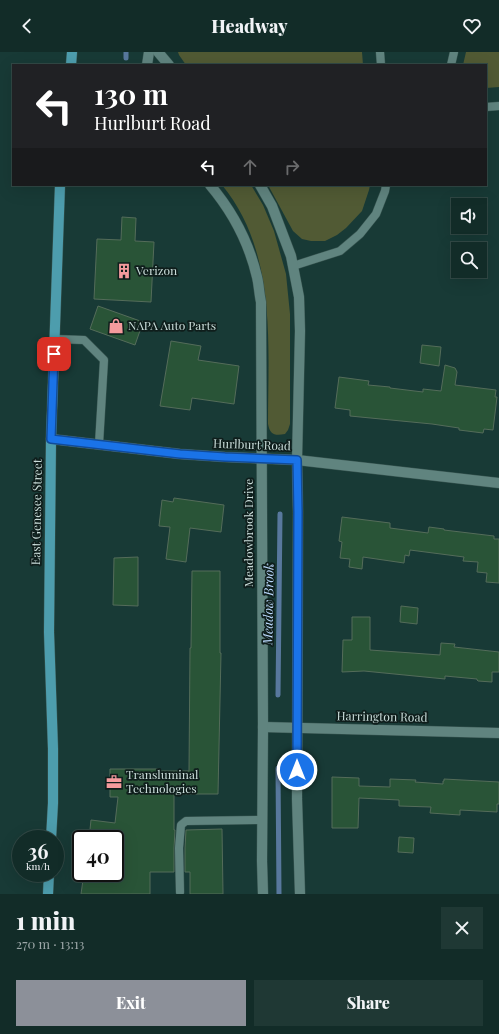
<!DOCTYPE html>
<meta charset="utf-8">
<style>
:root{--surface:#122c28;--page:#1f3834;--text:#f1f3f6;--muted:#9ca7a8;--line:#314845;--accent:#8c9099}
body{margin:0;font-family:"Playfair Display",serif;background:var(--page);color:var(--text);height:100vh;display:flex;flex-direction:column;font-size:15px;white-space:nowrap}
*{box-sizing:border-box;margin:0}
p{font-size:13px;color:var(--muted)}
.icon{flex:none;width:22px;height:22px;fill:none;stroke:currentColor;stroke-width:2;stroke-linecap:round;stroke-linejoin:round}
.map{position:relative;height:842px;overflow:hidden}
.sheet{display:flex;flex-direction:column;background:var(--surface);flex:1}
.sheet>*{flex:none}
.top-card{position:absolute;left:12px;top:12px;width:475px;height:122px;border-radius:0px;box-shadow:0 4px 16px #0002,0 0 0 1px var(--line);background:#202124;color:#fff;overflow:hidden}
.fabs{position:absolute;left:451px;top:146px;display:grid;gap:8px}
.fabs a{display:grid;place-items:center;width:36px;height:36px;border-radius:0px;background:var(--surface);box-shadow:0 4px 16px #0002,0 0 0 1px var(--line);font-size:20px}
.speed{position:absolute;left:12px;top:778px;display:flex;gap:8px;font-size:20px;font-weight:700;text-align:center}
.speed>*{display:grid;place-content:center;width:52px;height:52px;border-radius:50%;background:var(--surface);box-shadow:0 4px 16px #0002,0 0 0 1px var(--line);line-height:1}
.speed small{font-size:10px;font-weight:400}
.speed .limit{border:2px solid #111;border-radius:6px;background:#fff;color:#111}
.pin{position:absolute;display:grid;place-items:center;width:34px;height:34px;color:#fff;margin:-17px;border-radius:8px;box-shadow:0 2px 6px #0006}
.me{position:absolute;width:44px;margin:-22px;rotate:0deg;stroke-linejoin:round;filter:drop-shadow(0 0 3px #0008)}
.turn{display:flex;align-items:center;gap:14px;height:84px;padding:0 16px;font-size:18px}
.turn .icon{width:52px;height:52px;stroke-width:2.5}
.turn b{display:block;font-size:28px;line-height:34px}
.lanes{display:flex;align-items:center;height:38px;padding:0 16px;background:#0003;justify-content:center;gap:20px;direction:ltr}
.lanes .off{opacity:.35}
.round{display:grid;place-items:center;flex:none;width:42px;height:42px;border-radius:0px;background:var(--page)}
.head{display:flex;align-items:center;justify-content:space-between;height:68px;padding:0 16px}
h1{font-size:24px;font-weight:800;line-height:30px}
.cta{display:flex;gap:8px;margin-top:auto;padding:8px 16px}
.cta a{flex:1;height:46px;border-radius:0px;background:var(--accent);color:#fff;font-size:16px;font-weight:800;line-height:46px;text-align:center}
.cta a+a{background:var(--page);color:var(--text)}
header{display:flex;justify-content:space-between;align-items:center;height:52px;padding:0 16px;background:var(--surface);font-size:18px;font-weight:800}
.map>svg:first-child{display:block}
.green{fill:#515a34}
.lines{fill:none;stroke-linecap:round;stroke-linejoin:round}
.stream{stroke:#58789d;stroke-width:5}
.building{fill:#295437;stroke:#546c5a}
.lane-casing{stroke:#395652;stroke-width:9}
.street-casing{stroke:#395652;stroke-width:11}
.secondary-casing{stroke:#395652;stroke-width:11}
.primary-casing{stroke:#395652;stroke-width:11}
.lane{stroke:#60847f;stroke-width:8}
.street{stroke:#60847f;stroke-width:10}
.secondary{stroke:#60847f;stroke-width:10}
.primary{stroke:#4d9dad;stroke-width:10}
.route-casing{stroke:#114b97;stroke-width:10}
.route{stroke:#1a73e8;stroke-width:7}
.labels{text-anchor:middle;stroke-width:3.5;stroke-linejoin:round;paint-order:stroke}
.poi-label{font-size:12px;fill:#caddda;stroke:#0f1e1c;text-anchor:start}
.street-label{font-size:12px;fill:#caddda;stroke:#0f1e1c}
.water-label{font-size:13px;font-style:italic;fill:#bbd9fd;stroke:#0f1e1c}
</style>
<header><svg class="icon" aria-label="back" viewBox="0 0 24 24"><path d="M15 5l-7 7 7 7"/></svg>Headway<svg class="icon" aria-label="heart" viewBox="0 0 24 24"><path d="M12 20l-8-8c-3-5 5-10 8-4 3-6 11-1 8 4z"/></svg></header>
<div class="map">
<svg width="499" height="842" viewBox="0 0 499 842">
<rect width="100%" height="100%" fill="#183a36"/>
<g class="green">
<path d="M178,0H362L363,13H186L179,3Z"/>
<path d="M466,0H499V35L486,36V13H463Z"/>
<path d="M222,133H251L263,153L274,179L286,222L290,262V372L288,378L285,382C275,384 270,383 268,372C268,291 277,200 222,133Z"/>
<path d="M268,133H370L369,138L362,159L346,176L337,183L325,189H311L302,187L293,179Z"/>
</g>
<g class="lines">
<g class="stream">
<path d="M126,0V6"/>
<path d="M278,643L280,462"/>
<path d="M278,716L279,842"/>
</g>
</g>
<g class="building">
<path d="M122,165L136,166L135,189L154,190L151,250L94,247L97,187L121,188Z"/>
<path d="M98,254L143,270L135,293L90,277Z"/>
<path d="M171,289L201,294L198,308L239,314L234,352L192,346L190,358L160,354Z"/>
<path d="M422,293L441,295L439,314L420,311Z"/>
<path d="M445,313L455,316L457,320L455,333L496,338L495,345H497L493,378L484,377L483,381L459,378V376L432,372L350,364V358L335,356L339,325L369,329L368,333L390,335V336L423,340V337L441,339Z"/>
<path d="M174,446L224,453L221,480L190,476L186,510L166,507L170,475L159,474L162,448L173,450Z"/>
<path d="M342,465L390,471V476L428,481L429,475L444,477V478L494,484V487H499V531L486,530L487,521L477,520L478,510L463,509L464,505L410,498L409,504L405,503L404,511L363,505L362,517L349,515L350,507L340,506L342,490L339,489Z"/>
<path d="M138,505V554L113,553L114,506Z"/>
<path d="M192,519H220V601H221L218,742H174V778H175L174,796V820H150V842H81L84,821H115V787H89L91,768L115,771L118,745H110V717H158V719H189L190,596H191Z"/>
<path d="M401,554L418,556L417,572L400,570Z"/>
<path d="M352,565H370V598L440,603L441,591L455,592L454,595L499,600V620H492V630L478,629L477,628V627L445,624V627L364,619L342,620L343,588H352Z"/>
<path d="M332,725L359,726V734L390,735V727L416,728L415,730L443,732V729H444V727L499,730V752H497V760L460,758V763L430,761L431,755L399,754V748L359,746L358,776H332Z"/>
<path d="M222,777L223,842H190V820H185V796L186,778Z"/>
<path d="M399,785L414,786L413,801L398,800Z"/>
</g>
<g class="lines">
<defs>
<g id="lane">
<path d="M380,0L381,13"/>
<path d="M451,13L454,0"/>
<path d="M486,55L499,54"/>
<path d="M293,214L340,199L360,182L376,162L385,139L386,133"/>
<path d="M54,287L84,288L104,308L99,392"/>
<path d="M180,840L179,796L181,773L186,769L262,768"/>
</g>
<g id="street">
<path d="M51,387L180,402L225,405L297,408L499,431"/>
<path d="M263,675L499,681"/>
</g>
<g id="secondary">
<path d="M158,0L169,13"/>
<path d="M147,13L149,0"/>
<path d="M210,133C232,159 249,191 257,225C259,233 259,241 261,250L263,675L262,809L263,842"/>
<path d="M260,133L272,154L291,204L299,245L300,279L297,408L298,460L297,747L300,842"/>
</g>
<g id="primary">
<path d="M71,13L72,0"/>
<path d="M51,787L53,751V697L49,580L51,387L60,133"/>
<path d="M48,842L49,821"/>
</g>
</defs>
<use href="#lane" class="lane-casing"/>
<use href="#street" class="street-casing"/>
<use href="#secondary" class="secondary-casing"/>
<use href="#primary" class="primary-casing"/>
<use href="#lane" class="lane"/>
<use href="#street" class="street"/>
<use href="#secondary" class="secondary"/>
<use href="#primary" class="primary"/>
</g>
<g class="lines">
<defs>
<path id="route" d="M54,302L51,387L180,402L225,405L297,408L298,460L297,718"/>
</defs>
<use href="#route" class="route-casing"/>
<use href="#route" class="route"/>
</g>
<defs>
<symbol id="building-bare" viewBox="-9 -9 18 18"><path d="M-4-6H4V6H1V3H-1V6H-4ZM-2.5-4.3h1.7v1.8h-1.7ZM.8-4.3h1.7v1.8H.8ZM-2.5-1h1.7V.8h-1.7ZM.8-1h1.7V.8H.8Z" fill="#f59b9d" stroke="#0f1e1c" stroke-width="2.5" paint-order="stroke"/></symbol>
<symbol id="shop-bare" viewBox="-9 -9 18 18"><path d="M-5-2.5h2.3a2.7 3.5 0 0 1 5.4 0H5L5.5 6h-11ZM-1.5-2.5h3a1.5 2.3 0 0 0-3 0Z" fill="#f59b9d" stroke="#0f1e1c" stroke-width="2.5" paint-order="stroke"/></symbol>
<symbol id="office-bare" viewBox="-9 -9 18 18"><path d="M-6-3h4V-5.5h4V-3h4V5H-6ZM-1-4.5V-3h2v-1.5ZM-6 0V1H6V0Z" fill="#f59b9d" stroke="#0f1e1c" stroke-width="2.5" paint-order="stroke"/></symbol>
</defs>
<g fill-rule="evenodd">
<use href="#building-bare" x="113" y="208" width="22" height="22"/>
<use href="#shop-bare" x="105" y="263" width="22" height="22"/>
<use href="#office-bare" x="103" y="719" width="22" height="22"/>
</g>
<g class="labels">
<g class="poi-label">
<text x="136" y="223">Verizon</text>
<text x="128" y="278">NAPA Auto Parts</text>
<text x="126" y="727">Transluminal<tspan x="126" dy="14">Technologies</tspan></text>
</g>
<g class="street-label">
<text transform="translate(252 393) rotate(2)" y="4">Hurlburt Road</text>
<text transform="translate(37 460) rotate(-89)" y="4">East Genesee Street</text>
<text transform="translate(249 481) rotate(-90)" y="4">Meadowbrook Drive</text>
<text transform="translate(382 665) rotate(1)" y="4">Harrington Road</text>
</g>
<g class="water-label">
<text transform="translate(268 552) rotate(-89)" y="5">Meadow Brook</text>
</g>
</g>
</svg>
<div class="fabs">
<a><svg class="icon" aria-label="sound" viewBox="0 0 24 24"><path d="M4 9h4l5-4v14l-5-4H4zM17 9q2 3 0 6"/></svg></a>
<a><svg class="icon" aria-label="search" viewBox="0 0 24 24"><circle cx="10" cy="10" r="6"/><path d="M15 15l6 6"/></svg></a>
</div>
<div class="speed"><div>36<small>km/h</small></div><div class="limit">40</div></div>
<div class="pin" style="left:54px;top:302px;background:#d93025"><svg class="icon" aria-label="arrive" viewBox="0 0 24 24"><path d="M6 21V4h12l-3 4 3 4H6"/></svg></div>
<svg class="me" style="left:297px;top:718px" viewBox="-20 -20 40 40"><circle r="17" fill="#1a73e8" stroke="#fff" stroke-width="3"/><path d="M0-11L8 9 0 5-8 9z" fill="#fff"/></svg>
<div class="top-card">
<div class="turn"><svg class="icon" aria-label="left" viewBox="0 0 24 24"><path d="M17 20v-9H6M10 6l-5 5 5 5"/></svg><div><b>130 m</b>Hurlburt Road</div></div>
<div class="lanes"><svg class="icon" aria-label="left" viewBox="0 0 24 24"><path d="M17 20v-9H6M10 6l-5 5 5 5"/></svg><svg class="icon off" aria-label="ahead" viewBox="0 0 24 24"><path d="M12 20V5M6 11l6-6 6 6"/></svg><svg class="icon off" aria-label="right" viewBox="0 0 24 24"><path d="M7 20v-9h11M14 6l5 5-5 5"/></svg></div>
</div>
</div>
<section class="sheet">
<div class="head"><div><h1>1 min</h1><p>270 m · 13:13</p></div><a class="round"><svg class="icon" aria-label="close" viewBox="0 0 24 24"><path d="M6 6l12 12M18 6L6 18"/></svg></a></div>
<div class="cta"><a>Exit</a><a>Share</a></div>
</section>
